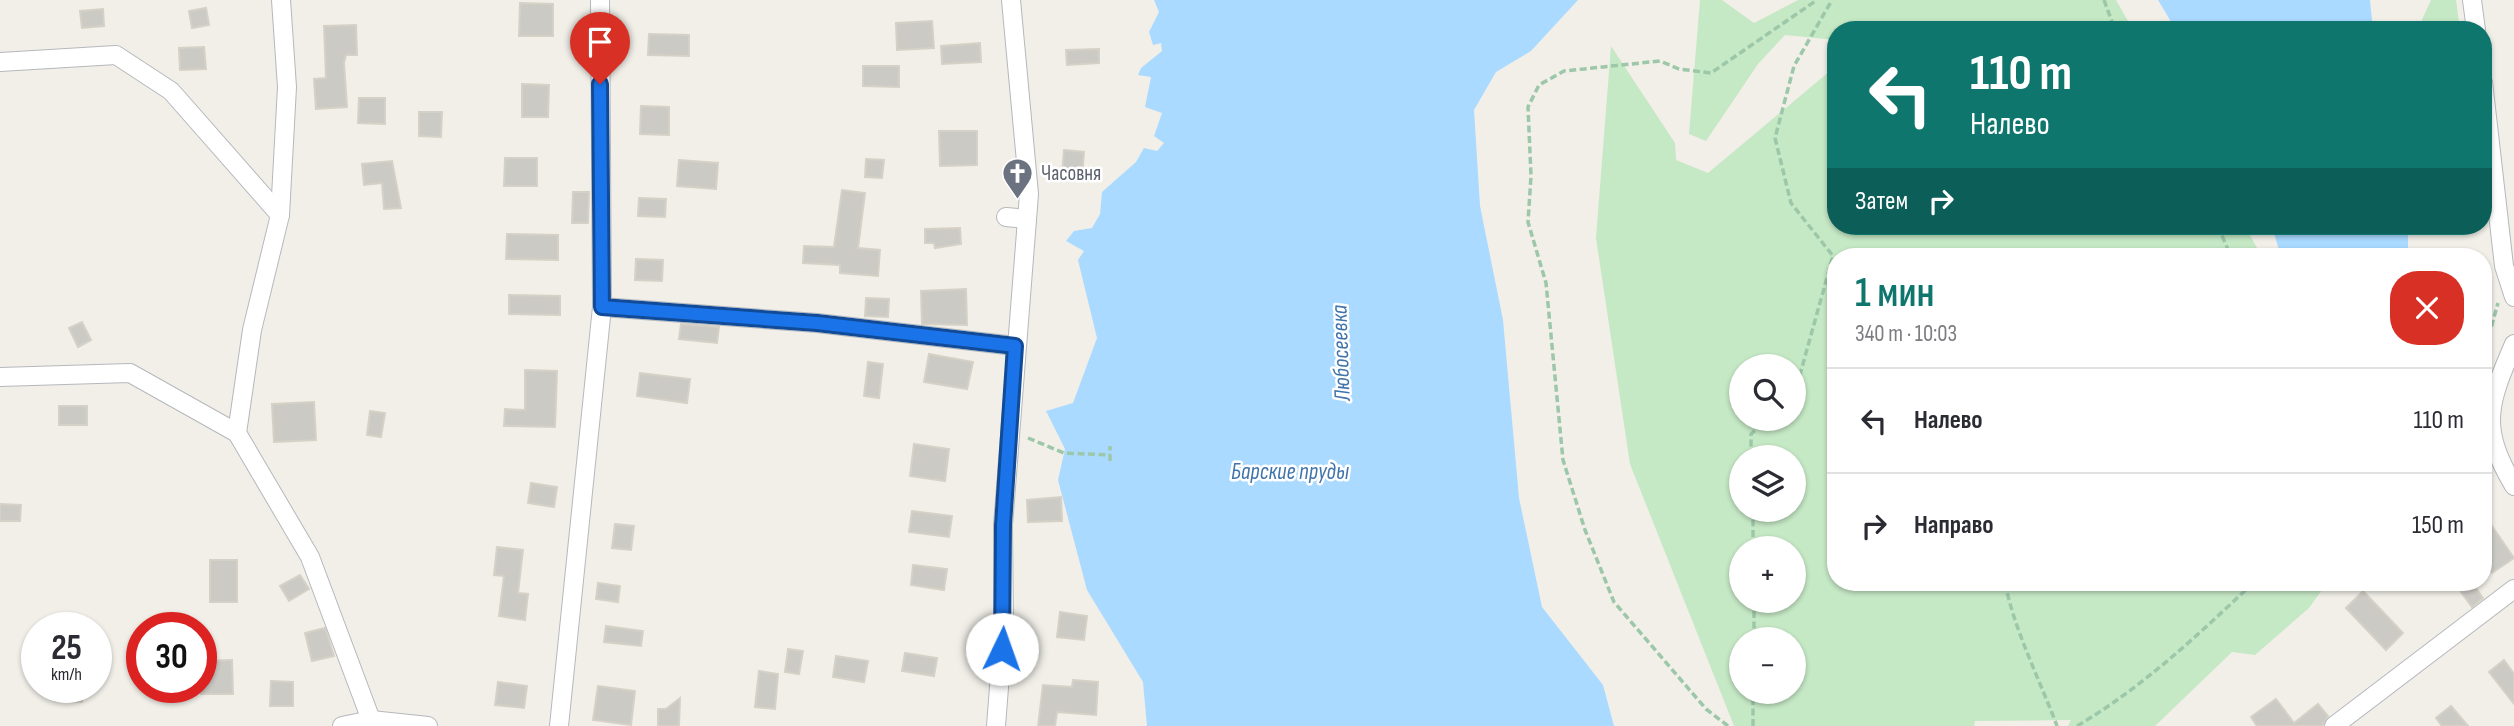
<!DOCTYPE html>
<html lang="ru">
<meta charset="utf-8">
<style>
:root{--surface:#fff;--page:#f7f7f7;--text:#2b2b33;--muted:#7c7c81;--line:#e1e1e2;--accent:#0f766e}
body{margin:0;font-family:"Sofia Sans Condensed",sans-serif;background:var(--page);color:var(--text);height:100vh;display:flex;flex-direction:column;font-size:26px;white-space:nowrap}
*{box-sizing:border-box;margin:0}
p{font-size:23px;color:var(--muted)}
.icon{flex:none;width:38px;height:38px;fill:none;stroke:currentColor;stroke-width:2;stroke-linecap:round;stroke-linejoin:round}
.map{position:relative;flex:1;overflow:hidden}
.sheet{position:absolute;left:1827px;top:248px;width:665px;height:343px;display:flex;flex-direction:column;background:var(--surface);border-radius:28px;box-shadow:0 2px 5px #0004}
.sheet>*{flex:none}
.hud{position:absolute;left:1827px;top:21px;width:665px;height:214px;border-radius:28px;box-shadow:0 2px 5px #0004;background:#0f766e;color:#fff;overflow:hidden}
.controls{position:absolute;left:1729px;top:354px;display:grid;gap:14px}
.controls a{display:grid;place-items:center;width:77px;height:77px;border-radius:50%;background:var(--surface);box-shadow:0 2px 5px #0004;font-size:35px}
.speed{position:absolute;left:21px;top:612px;display:flex;gap:14px;font-size:35px;font-weight:700;text-align:center}
.speed>*{display:grid;place-content:center;width:91px;height:91px;border-radius:50%;background:var(--surface);box-shadow:0 2px 5px #0004;line-height:1}
.speed small{font-size:18px;font-weight:400}
.speed .limit{border:10px solid #d22;background:#fff;color:#111}
.pin{position:absolute;display:grid;place-items:center;width:60px;height:60px;color:#fff;margin:-72px -30px;border-radius:50% 50% 50% 0;rotate:-45deg;box-shadow:0 0 7px #0007}
.pin .icon{rotate:45deg}
.me{position:absolute;width:77px;margin:-38px;rotate:3deg;stroke-linejoin:round;filter:drop-shadow(0 0 5px #0008)}
.turn{display:flex;align-items:center;gap:24px;height:147px;padding:0 28px;font-size:32px}
.turn .icon{width:91px;height:91px;stroke-width:2.5}
.turn b{display:block;font-size:49px;line-height:60px}
.then{display:flex;align-items:center;height:66px;padding:0 28px;background:#0003;gap:14px;font-size:26px}
.round{display:grid;place-items:center;flex:none;width:74px;height:74px;border-radius:28px;background:var(--page)}
.overview{display:flex;align-items:center;justify-content:space-between;height:119px;padding:0 28px}
h1{font-size:42px;font-weight:600;line-height:52px;color:var(--accent)}
ul{padding:0;list-style:none}
li{display:flex;align-items:center;gap:21px;height:105px;padding:0 28px;border-top:2px solid var(--line)}
li div{flex:1}
li b{display:block;font-size:26px}
li em{font-style:normal}
.map>svg:first-child{display:block}
.green{fill:#c5e8c5;fill-rule:evenodd}
.water{fill:#aadaff}
.building{fill:#cccac5;stroke:#d6d1c6;stroke-width:2}
.lines{fill:none;stroke-linecap:round;stroke-linejoin:round}
.minor-casing{stroke:#b5b8bc;stroke-width:20}
.path{stroke:#9cc7a9;stroke-width:3.5;stroke-dasharray:7 3.5;stroke-linecap:butt}
.minor{stroke:#fff;stroke-width:18}
.route-casing{stroke:#114b97;stroke-width:18}
.route{stroke:#1a73e8;stroke-width:12}
.labels{text-anchor:middle;stroke-width:5;stroke-linejoin:round;paint-order:stroke}
.worship-label{font-size:21px;fill:#5b616d;stroke:#fff;text-anchor:start}
.water-label{font-size:23px;font-style:italic;fill:#4174aa;stroke:#fff}
</style>
<div class="map">
<svg width="2514" height="726" viewBox="0 0 2514 726">
<rect width="100%" height="100%" fill="#f1efe8"/>
<g class="green">
<path d="M1700,0H1722L1754,23L1798,0H2116L2133,30H1836V40L1785,35L1758,64L1706,141L1689,134Z"/>
<path d="M2431,0H2456L2460,30H2425L2421,22Z"/>
<path d="M1611,46L1675,143L1676,160L1708,173L1836,66V226H2245L2262,257H1836V583H2327L2309,608L2255,655L2232,652L2155,726H2068L2071,720L1975,721L1974,726H1734L1630,464L1596,238ZM1741,366H1794V418H1741ZM1741,457H1794V509H1741ZM1741,548H1794V600H1741ZM1741,639H1794V691H1741Z"/>
</g>
<g class="water">
<path d="M1154,0H1578L1531,51L1496,72L1474,110L1480,206L1503,320L1519,498L1542,607L1603,685L1614,726H1147L1143,682L1087,590L1058,480L1065,449L1046,411L1073,403L1097,338L1078,260L1084,251L1066,241L1074,231L1092,228L1100,214L1102,192L1136,162L1144,148L1157,151L1164,143L1154,136L1162,113L1145,107L1151,77L1138,75L1141,68L1162,51L1161,43L1153,45L1149,32L1159,12Z"/>
<path d="M2158,0H2370L2373,30H2176Z"/>
<path d="M2272,226H2408V257H2281Z"/>
</g>
<g class="building">
<path d="M520,3L553,4V36H519Z"/>
<path d="M206,8L209,25L192,28L189,11Z"/>
<path d="M103,9L104,26L82,28L80,11Z"/>
<path d="M932,21L934,48L897,50L896,23Z"/>
<path d="M356,25L357,55H346L344,63L347,107L316,109L314,79L326,78L324,26Z"/>
<path d="M649,34L689,35V56L648,55Z"/>
<path d="M980,43L981,62L942,64L941,46Z"/>
<path d="M204,47L206,69L180,70L179,48Z"/>
<path d="M1099,49V63L1067,65L1066,50Z"/>
<path d="M863,66H899V87L863,86Z"/>
<path d="M522,84L549,85L548,117H522Z"/>
<path d="M359,98H385V124L358,123Z"/>
<path d="M641,106L669,107V135L640,134Z"/>
<path d="M419,112H442L441,137L419,136Z"/>
<path d="M939,131H977V165L940,166Z"/>
<path d="M1064,150L1084,152L1082,177L1062,175Z"/>
<path d="M505,158H537V186H504Z"/>
<path d="M866,159L884,160L882,178L865,177Z"/>
<path d="M679,160L718,163L716,189L677,186Z"/>
<path d="M392,161L401,208L384,209L382,183L364,185L362,164Z"/>
<path d="M842,190L865,193L858,248L880,250L878,276L840,273V265L803,263L804,246L834,247Z"/>
<path d="M573,192H589L588,223H572Z"/>
<path d="M639,198L666,199L665,217L638,216Z"/>
<path d="M960,228L961,244L935,248L934,243H925V229Z"/>
<path d="M507,234L558,235V260L506,259Z"/>
<path d="M636,259L663,260L662,281L635,280Z"/>
<path d="M966,289L967,325L922,324L921,291Z"/>
<path d="M509,295L560,296V315L509,314Z"/>
<path d="M866,298L889,299L888,317L865,316Z"/>
<path d="M82,322L91,340L78,347L69,328Z"/>
<path d="M681,324L719,327L717,343L679,339Z"/>
<path d="M929,354L973,362L967,389L924,382Z"/>
<path d="M868,362L883,364L879,398L864,396Z"/>
<path d="M525,370L557,371L555,427L504,426L505,409L525,410Z"/>
<path d="M640,373L690,379L687,403L637,396Z"/>
<path d="M314,402L316,440L274,442L272,404Z"/>
<rect x="59" y="406" width="28" height="19"/>
<path d="M370,411L385,413L381,437L367,435Z"/>
<path d="M914,444L949,449L945,481L910,476Z"/>
<path d="M531,483L557,487L554,507L528,503Z"/>
<path d="M1061,497L1062,521L1028,522L1027,500Z"/>
<path d="M0,504L21,505L20,521H0Z"/>
<path d="M912,511L952,516L949,537L909,532Z"/>
<path d="M2483,513L2514,558L2492,573L2483,561Z"/>
<path d="M615,524L634,526L631,550L612,548Z"/>
<path d="M497,547L523,550L518,593L528,594L525,620L499,616L504,576L494,575Z"/>
<rect x="210" y="560" width="27" height="42"/>
<path d="M913,565L947,569L944,590L911,585Z"/>
<path d="M300,575L309,589L289,601L280,586Z"/>
<path d="M598,583L620,586L618,602L596,599Z"/>
<path d="M2473,584L2483,598L2472,607L2461,592Z"/>
<path d="M2363,591L2403,633L2386,650L2346,608Z"/>
<path d="M1060,612L1087,616L1084,640L1057,637Z"/>
<path d="M606,626L643,631L641,646L604,642Z"/>
<path d="M325,628L334,656L312,661L305,633Z"/>
<path d="M788,649L803,651L799,674L785,672Z"/>
<path d="M905,653L937,658L934,676L902,671Z"/>
<path d="M836,656L868,661L864,682L833,677Z"/>
<path d="M232,660L233,694H201L203,661Z"/>
<path d="M2504,660L2514,674V704L2489,672Z"/>
<path d="M759,671L778,674L775,709L755,707Z"/>
<path d="M1073,680L1098,682L1096,715L1057,712L1055,726H1038L1043,685L1072,687Z"/>
<path d="M271,681L293,682V706H270Z"/>
<path d="M498,682L527,686L524,708L495,705Z"/>
<path d="M598,686L635,691L631,725L593,720Z"/>
<path d="M55,688H82V702L55,701Z"/>
<path d="M680,698L679,726H658V709H666Z"/>
<path d="M2276,699L2294,723L2318,704L2328,716L2322,726H2257L2251,717Z"/>
<path d="M2451,706L2468,726H2442L2436,718Z"/>
</g>
<g class="lines">
<defs>
<g id="minor">
<path d="M281,0L287,87L280,215L252,330L237,433L310,557L371,720"/>
<path d="M2472,0L2476,30"/>
<path d="M0,62L116,55L171,91L280,215"/>
<path d="M2483,82L2504,266L2514,297"/>
<path d="M1006,217L1027,219"/>
<path d="M602,307L817,323L1015,346"/>
<path d="M2514,344C2488,404 2479,427 2514,486"/>
<path d="M0,377L130,373L237,433"/>
<path d="M342,726L371,720L428,726"/>
<path d="M559,726L602,307L600,0"/>
<path d="M996,726L1004,623L1003,525L1029,194L1011,0"/>
<path d="M2334,726L2514,589"/>
</g>
</defs>
<use href="#minor" class="minor-casing"/>
<g class="path">
<path d="M2104,0L2115,30"/>
<path d="M2218,226L2231,257"/>
<path d="M2483,357L2498,303"/>
<path d="M1794,396L1833,256L1791,203L1775,138L1794,66L1832,0"/>
<path d="M1028,438L1064,453L1110,455"/>
<path d="M1751,457V434L1769,418"/>
<path d="M1110,461V446"/>
<path d="M1753,509V548"/>
<path d="M2005,583C2015,632 2039,678 2057,726"/>
<path d="M1754,639V600"/>
<path d="M1728,726L1706,709L1614,602L1585,530L1563,460L1546,283L1528,222L1531,176L1528,107L1539,85L1564,71L1660,61L1679,69L1711,73L1817,0"/>
<path d="M1753,726V691"/>
<path d="M2077,726C2143,687 2198,635 2253,583"/>
</g>
<use href="#minor" class="minor"/>
</g>
<g class="lines">
<defs>
<path id="route" d="M600,84L602,307L817,323L1015,346L1003,525L1002,649"/>
</defs>
<use href="#route" class="route-casing"/>
<use href="#route" class="route"/>
</g>
<defs>
<symbol id="church-pin" viewBox="-11 -11 22 30"><path d="M0 17L-7.5 6A9.5 9.5 0 1 1 7.5 6Z" fill="#6b7280" stroke="#fff"/><path d="M-1.2-6h2.4v3.5h3.3v2.4h-3.3V6h-2.4V-.1h-3.3v-2.4h3.3Z" fill="#fff"/></symbol>
</defs>
<g fill-rule="evenodd">
<use href="#church-pin" x="1000" y="156" width="35" height="47"/>
</g>
<g class="labels">
<g class="worship-label">
<text x="1041" y="180">Часовня</text>
</g>
<g class="water-label">
<text transform="translate(1340 353) rotate(-92)" y="8">Любосеевка</text>
<text x="1290" y="479">Барские пруды</text>
</g>
</g>
</svg>
<div class="controls">
<a><svg class="icon" aria-label="search" viewBox="0 0 24 24"><circle cx="10" cy="10" r="6"/><path d="M15 15l6 6"/></svg></a>
<a><svg class="icon" aria-label="layers" viewBox="0 0 24 24"><path d="M12 4l9 5-9 5-9-5zM3 14l9 5 9-5"/></svg></a>
<a>+</a>
<a>−</a>
</div>
<div class="speed"><div>25<small>km/h</small></div><div class="limit">30</div></div>
<div class="pin" style="left:600px;top:84px;background:#d93025"><svg class="icon" aria-label="arrive" viewBox="0 0 24 24"><path d="M6 21V4h12l-3 4 3 4H6"/></svg></div>
<svg class="me" style="left:1002px;top:649px" viewBox="-20 -20 40 40"><circle r="19" fill="#fff"/><path d="M0-13L10 11 0 6-10 11z" fill="#1a73e8"/></svg>
<div class="hud">
<div class="turn"><svg class="icon" aria-label="left" viewBox="0 0 24 24"><path d="M17 20v-9H6M10 6l-5 5 5 5"/></svg><div><b>110 m</b>Налево</div></div>
<div class="then">Затем<svg class="icon" aria-label="right" viewBox="0 0 24 24"><path d="M7 20v-9h11M14 6l5 5-5 5"/></svg></div>
</div>
<section class="sheet">
<div class="overview"><div><h1>1 мин</h1><p>340 m · 10:03</p></div><a class="round" style="background:#d93025;color:#fff"><svg class="icon" aria-label="close" viewBox="0 0 24 24"><path d="M6 6l12 12M18 6L6 18"/></svg></a></div>
<ul>
<li><svg class="icon" aria-label="left" viewBox="0 0 24 24"><path d="M17 20v-9H6M10 6l-5 5 5 5"/></svg><div><b>Налево</b></div><em>110 m</em></li>
<li><svg class="icon" aria-label="right" viewBox="0 0 24 24"><path d="M7 20v-9h11M14 6l5 5-5 5"/></svg><div><b>Направо</b></div><em>150 m</em></li>
</ul>
</section>
</div>
